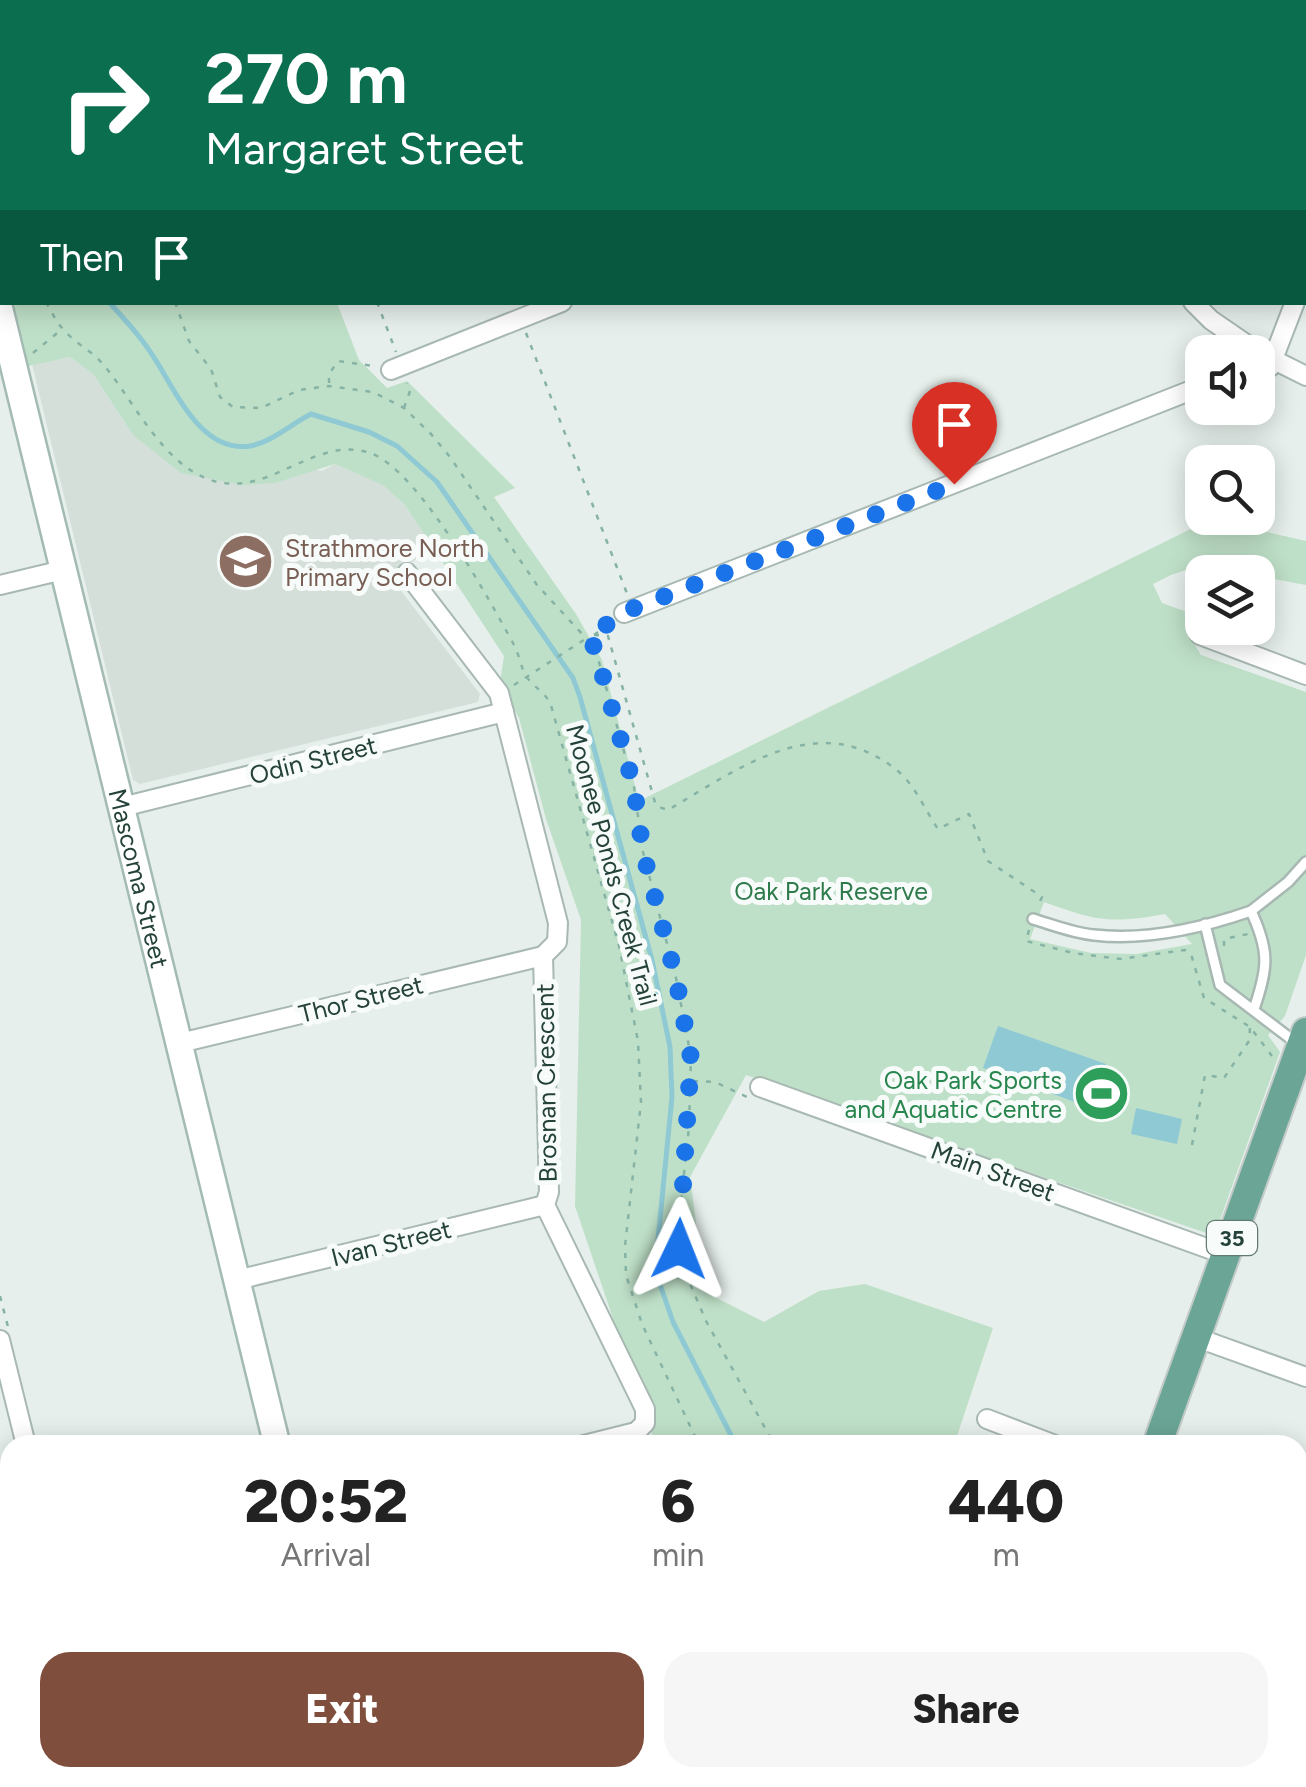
<!DOCTYPE html>
<style>
:root{--surface:#fff;--page:#f6f6f6;--text:#222;--muted:#767676;--accent:#804e3d}
body{margin:0;font-family:Figtree,sans-serif;background:var(--page);color:var(--text);height:100vh;display:flex;flex-direction:column;font-size:38px;white-space:nowrap}
*{box-sizing:border-box;margin:0}
p{font-size:32px;color:var(--muted)}
.icon{flex:none;width:55px;height:55px;fill:none;stroke:currentColor;stroke-width:2;stroke-linecap:round;stroke-linejoin:round}
.map{position:relative;flex:1;overflow:hidden}
.sheet{position:absolute;left:0px;top:1435px;width:1308px;height:352px;display:flex;flex-direction:column;background:var(--surface);border-radius:30px 30px 0 0;box-shadow:0 5px 25px #0003}
.sheet>*{flex:none}
.top-card{position:absolute;left:0px;top:0px;width:1308px;height:305px;box-shadow:0 5px 25px #0003;background:#0b6e4f;color:#fff;overflow:hidden}
.controls{position:absolute;left:1185px;top:335px;display:grid;gap:20px}
.controls a{display:grid;place-items:center;width:90px;height:90px;border-radius:20px;background:var(--surface);box-shadow:0 5px 25px #0003;font-size:50px}
.pin{position:absolute;display:grid;place-items:center;width:85px;height:85px;color:#fff;margin:-102px -42px;border-radius:50% 50% 50% 0;rotate:-45deg;box-shadow:0 0 10px #0007}
.pin .icon{rotate:45deg}
.me{position:absolute;width:110px;margin:-55px;rotate:2deg;stroke-linejoin:round;filter:drop-shadow(0 0 8px #0008)}
.turn{display:flex;align-items:center;gap:35px;height:210px;padding:0 40px;font-size:45px}
.turn .icon{width:130px;height:130px;stroke-width:2.5}
.turn b{display:block;font-size:70px;line-height:85px}
.then{display:flex;align-items:center;height:95px;padding:0 40px;background:#0003;gap:20px;font-size:38px}
.eta{display:flex;justify-content:space-evenly;align-items:center;height:170px;text-align:center}
.eta b{font-size:60px;font-weight:800;line-height:70px}
.button{display:flex;gap:20px;margin-top:auto;padding:20px 40px}
.button a{flex:1;height:115px;border-radius:30px;background:var(--accent);color:#fff;font-size:40px;font-weight:800;line-height:115px;text-align:center}
.button a+a{background:var(--page);color:var(--text)}
.map>svg:first-child{display:block}
.built{fill:#d4dfda}
.green{fill:#bfe0c8;fill-rule:evenodd}
.water{fill:#8ec9d4}
.lines{fill:none;stroke-linecap:round;stroke-linejoin:round}
.stream{stroke:#8ec9d4;stroke-width:5}
.lane-casing{stroke:#a8b8b2;stroke-width:14}
.street-casing{stroke:#a8b8b2;stroke-width:22}
.secondary-casing{stroke:#a4bbb3;stroke-width:30}
.primary-casing{stroke:#c2cac8;stroke-width:32}
.path{stroke:#86b3a5;stroke-width:2.5;stroke-dasharray:5 8;stroke-linecap:butt}
.lane{stroke:#fff;stroke-width:9}
.street{stroke:#fff;stroke-width:18}
.secondary{stroke:#fff;stroke-width:25}
.primary{stroke:#6aa596;stroke-width:28}
.route{stroke:#1a73e8;stroke-width:18;stroke-dasharray:0 32.4}
.labels{text-anchor:middle;stroke-width:10;stroke-linejoin:round;paint-order:stroke}
.shield{fill:#f7fbf9;stroke:#637a73;stroke-width:2.5}
.shield-label{font-size:22px;font-weight:bold;fill:#24423a}
.education-label{font-size:25px;fill:#785e54;stroke:#f7fbf9;text-anchor:start}
.street-label{font-size:25px;fill:#24423a;stroke:#f7fbf9}
.park-label{font-size:25px;fill:#2d7a4b;stroke:#f7fbf9}
.leisure-label{font-size:25px;fill:#27864d;stroke:#f7fbf9;text-anchor:end}
</style>
<div class="map">
<svg width="1306" height="1787" viewBox="0 0 1306 1787">
<rect width="100%" height="100%" fill="#e6efeb"/>
<path class="built" d="M70,357L93,374L133,435L322,471L335,464L383,484L405,505L432,546L392,579L480,694L478,702L140,784L133,780L32,364Z"/>
<g class="green">
<path d="M0,0L148,2H2V275Z"/>
<path d="M9,303H337L359,360L387,388L407,381L515,488L494,497L576,614L602,660L639,801L1211,519L1306,541V585L1269,578L1220,559L1171,575L1153,584L1162,603L1201,617L1193,642L1201,655L1306,692V955L1285,1016L1268,1035L1280,1052L1216,1231L1206,1233L746,1075L690,1177L705,1292L764,1322L819,1291L865,1284L993,1328L954,1445H649L655,1443L575,1206L581,920L546,819L519,718L500,682L504,656L405,505L383,485L335,464L275,483L242,485L181,473L133,435L93,374L70,357L24,367ZM1044,902C1097,921 1109,924 1165,914L1192,944L1136,954L1091,953L1030,939Z"/>
<path d="M428,1778H800L801,1787H433Z"/>
</g>
<g class="water">
<path d="M998,1026L1106,1064L1091,1108L983,1068Z"/>
<path d="M1136,1108L1182,1119L1177,1144L1131,1134Z"/>
</g>
<g class="lines">
<g class="stream">
<path d="M107,0L109,2"/>
<path d="M109,302C123,318 138,333 149,350C173,383 198,454 250,446C272,442 291,424 311,414L369,432L397,446L437,482L573,678L580,697L652,960L670,1047L672,1097L655,1270L673,1322L736,1445"/>
<path d="M764,1778L765,1787"/>
</g>
<defs>
<g id="lane">
<path d="M1251,911L1288,882L1306,862"/>
<path d="M1033,919C1053,925 1073,933 1094,935C1146,941 1202,928 1251,911C1270,952 1268,968 1254,1009"/>
<path d="M1205,924L1220,985L1299,1045"/>
</g>
<g id="street">
<path d="M886,0L889,2"/>
<path d="M1234,0L1236,2"/>
<path d="M540,2L547,0"/>
<path d="M1305,45H1306"/>
<path d="M1305,272L1306,269"/>
<path d="M1193,302L1211,320L1256,351L1306,376"/>
<path d="M1270,367L1295,302"/>
<path d="M391,370L562,302"/>
<path d="M407,573L499,693L558,923L557,942L543,956L549,1192L545,1205L645,1409V1423L636,1432L584,1445"/>
<path d="M0,585L63,570"/>
<path d="M624,613L1202,386"/>
<path d="M1200,635L1306,675"/>
<path d="M122,807L504,712"/>
<path d="M180,1043L543,956"/>
<path d="M760,1087L1226,1255"/>
<path d="M237,1280L545,1205"/>
<path d="M1195,1337L1306,1377"/>
<path d="M0,1340L26,1445"/>
<path d="M987,1419L1055,1445"/>
<path d="M0,1517L10,1506"/>
<path d="M0,1640L10,1630"/>
<path d="M152,1778L156,1787"/>
<path d="M1298,1787L1306,1765"/>
</g>
<g id="secondary">
<path id="s1" d="M0,310L277,1445"/>
<path d="M410,1778L415,1787"/>
</g>
<g id="primary">
<path d="M1157,1445L1306,1032"/>
<path d="M1033,1787L1036,1778"/>
</g>
</defs>
<use href="#lane" class="lane-casing"/>
<use href="#street" class="street-casing"/>
<use href="#secondary" class="secondary-casing"/>
<use href="#primary" class="primary-casing"/>
<g class="path">
<path d="M75,0L77,2"/>
<path d="M134,0L135,2"/>
<path d="M259,0L260,2"/>
<path d="M46,302C51,311 56,321 62,328C75,344 95,352 107,369C143,414 180,500 254,481C291,472 329,439 370,453C418,469 489,599 514,645C520,656 521,671 529,680C536,688 544,693 550,702L619,946L638,1041L641,1102L625,1246L626,1275L642,1324L699,1445"/>
<path d="M175,302L189,341L211,369L220,397L233,407L261,408L299,390L329,386L373,392L404,408L431,434L450,457L537,585L595,648L634,787L643,852L676,978L691,1057L689,1127L678,1230L683,1267L706,1321L770,1437"/>
<path d="M377,302L396,352"/>
<path d="M526,333L628,596"/>
<path d="M33,353L61,330"/>
<path d="M329,383V374L338,361L374,366"/>
<path d="M404,408L410,391L407,383"/>
<path d="M594,635L608,636L656,806L668,810C740,768 820,706 899,772C916,787 925,810 938,829L969,814L988,861L1042,897L1037,908"/>
<path d="M594,635L612,622"/>
<path d="M514,685L587,638"/>
<path d="M1029,930L1026,941L1073,953L1120,959L1185,950L1191,954L1204,998L1250,1027L1272,1056"/>
<path d="M1224,946V939L1248,934"/>
<path d="M693,1081L715,1082L747,1097"/>
<path d="M1192,1145L1205,1075L1224,1078L1249,1041L1250,1028"/>
<path d="M0,1296L8,1327"/>
<path d="M750,1445L770,1437L773,1445"/>
<path d="M1,1533L10,1541"/>
<path d="M729,1778L730,1787"/>
<path d="M793,1778L794,1787"/>
<path d="M804,1778L822,1787"/>
</g>
<use href="#lane" class="lane"/>
<use href="#street" class="street"/>
<use href="#secondary" class="secondary"/>
<use href="#primary" class="primary"/>
</g>
<g class="lines">
<path class="route" d="M679,1249L691,1058L676,978L643,852L634,787L595,648L588,638L624,612L954,484"/>
</g>
<defs>
<symbol id="school-disc" viewBox="-11 -11 22 22"><circle r="9.5" fill="#8d6e63" stroke="#f7fbf9"/><path d="M0-5L7-2L0 1L-7-2ZM-4 1L0 2.5L4 1V4Q0 6-4 4Z" fill="#fff"/></symbol>
<symbol id="stadium-disc" viewBox="-11 -11 22 22"><circle r="9.5" fill="#2e9e5b" stroke="#f7fbf9"/><path d="M0-5a6.5 5 0 1 0 0 10a6.5 5 0 1 0 0-10ZM-3.5-1.8h7v3.6h-7Z" fill="#fff"/></symbol>
</defs>
<g fill-rule="evenodd">
<use href="#school-disc" x="214" y="530" width="63" height="63"/>
<use href="#stadium-disc" x="1070" y="1062" width="63" height="63"/>
</g>
<g class="labels">
<rect class="shield" x="1207" y="1221" width="50" height="34" rx="8"/>
<g class="shield-label">
<text x="1232" y="1246">35</text>
</g>
<g class="education-label">
<text x="285" y="557">Strathmore North<tspan x="285" dy="29">Primary School</tspan></text>
</g>
<g class="street-label">
<text transform="translate(313 760) rotate(-14)" y="9">Odin Street</text>
<text transform="translate(612 865) rotate(75)" y="9">Moonee Ponds Creek Trail</text>
<text dy="9" stroke="none"><textPath href="#s1" startOffset="585">Mascoma Street</textPath></text>
<text transform="translate(361 999) rotate(-14)" y="9">Thor Street</text>
<text transform="translate(546 1083) rotate(-91)" y="9">Brosnan Crescent</text>
<text transform="translate(993 1171) rotate(20)" y="9">Main Street</text>
<text transform="translate(391 1243) rotate(-14)" y="9">Ivan Street</text>
</g>
<g class="park-label">
<text x="831" y="900">Oak Park Reserve</text>
</g>
<g class="leisure-label">
<text x="1062" y="1089">Oak Park Sports<tspan x="1062" dy="29">and Aquatic Centre</tspan></text>
</g>
</g>
</svg>
<div class="controls">
<a><svg class="icon" aria-label="sound" viewBox="0 0 24 24"><path d="M4 9h4l5-4v14l-5-4H4zM17 9q2 3 0 6"/></svg></a>
<a><svg class="icon" aria-label="search" viewBox="0 0 24 24"><circle cx="10" cy="10" r="6"/><path d="M15 15l6 6"/></svg></a>
<a><svg class="icon" aria-label="layers" viewBox="0 0 24 24"><path d="M12 4l9 5-9 5-9-5zM3 14l9 5 9-5"/></svg></a>
</div>
<div class="pin" style="left:954px;top:484px;background:#d93025"><svg class="icon" aria-label="arrive" viewBox="0 0 24 24"><path d="M6 21V4h12l-3 4 3 4H6"/></svg></div>
<svg class="me" style="left:679px;top:1249px" viewBox="-20 -20 40 40"><path d="M0-17L14 15 0 8-14 15z" fill="#1a73e8" stroke="#fff" stroke-width="4"/></svg>
<div class="top-card">
<div class="turn"><svg class="icon" aria-label="right" viewBox="0 0 24 24"><path d="M7 20v-9h11M14 6l5 5-5 5"/></svg><div><b>270 m</b>Margaret Street</div></div>
<div class="then">Then<svg class="icon" aria-label="arrive" viewBox="0 0 24 24"><path d="M6 21V4h12l-3 4 3 4H6"/></svg></div>
</div>
<section class="sheet">
<div class="eta">
<div><b>20:52</b><p>Arrival</p></div>
<div><b>6</b><p>min</p></div>
<div><b>440</b><p>m</p></div>
</div>
<div class="button"><a>Exit</a><a>Share</a></div>
</section>
</div>
